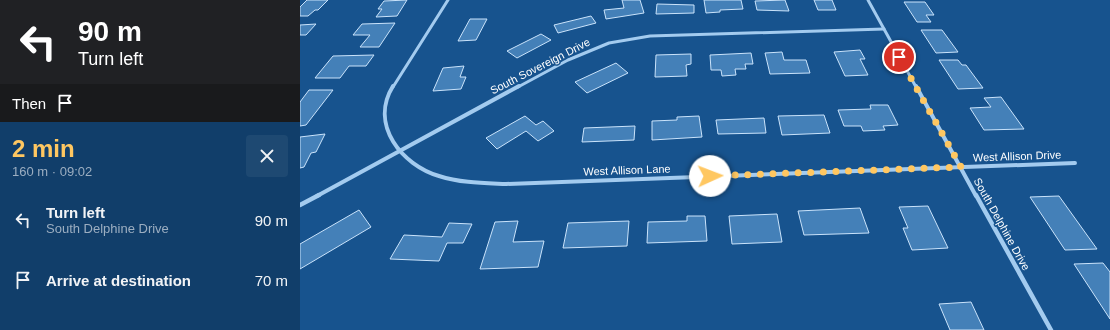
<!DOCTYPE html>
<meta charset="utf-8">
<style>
:root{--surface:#113e6a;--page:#1e4972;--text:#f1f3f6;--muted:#9caec1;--accent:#ffc761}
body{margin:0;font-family:Helvetica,sans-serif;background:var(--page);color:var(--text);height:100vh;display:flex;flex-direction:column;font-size:15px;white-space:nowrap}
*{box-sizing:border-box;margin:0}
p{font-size:13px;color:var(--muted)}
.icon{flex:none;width:22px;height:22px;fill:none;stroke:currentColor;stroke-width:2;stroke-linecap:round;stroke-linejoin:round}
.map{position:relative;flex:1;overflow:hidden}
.details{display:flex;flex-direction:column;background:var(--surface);width:300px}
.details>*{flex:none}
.top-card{background:#202124;color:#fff;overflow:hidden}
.pin{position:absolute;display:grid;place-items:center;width:34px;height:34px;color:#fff;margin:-17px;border:2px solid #fff;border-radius:50%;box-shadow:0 1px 4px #0007}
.me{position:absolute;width:44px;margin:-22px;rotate:88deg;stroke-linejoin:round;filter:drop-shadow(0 0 3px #0008)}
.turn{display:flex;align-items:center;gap:14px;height:84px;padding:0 12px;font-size:18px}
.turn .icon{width:52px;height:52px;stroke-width:2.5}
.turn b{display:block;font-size:28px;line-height:34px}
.then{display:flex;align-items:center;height:38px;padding:0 12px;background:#0003;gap:8px;font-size:15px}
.round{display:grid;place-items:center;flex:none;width:42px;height:42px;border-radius:4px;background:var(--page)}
.head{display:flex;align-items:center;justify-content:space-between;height:68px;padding:0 12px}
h1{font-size:24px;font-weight:800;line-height:30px;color:var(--accent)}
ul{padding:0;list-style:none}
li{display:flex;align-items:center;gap:12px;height:60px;padding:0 12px}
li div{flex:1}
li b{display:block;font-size:15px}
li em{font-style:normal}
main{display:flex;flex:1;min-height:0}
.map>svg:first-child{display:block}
.building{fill:#4480b8;stroke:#cae3fb}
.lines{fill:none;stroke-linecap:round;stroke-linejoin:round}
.minor-far2{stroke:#a3cbef;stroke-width:3}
.minor-far1{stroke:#a3cbef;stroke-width:4}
.minor{stroke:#a3cbef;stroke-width:4.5}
.route{stroke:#ffc761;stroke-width:7;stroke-dasharray:0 12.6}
.labels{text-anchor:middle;stroke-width:3;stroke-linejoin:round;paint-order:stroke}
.street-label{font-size:11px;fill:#fff;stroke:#17538e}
</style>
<main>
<section class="details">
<div class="top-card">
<div class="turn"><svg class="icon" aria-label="left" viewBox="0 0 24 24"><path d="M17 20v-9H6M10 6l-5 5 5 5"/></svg><div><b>90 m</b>Turn left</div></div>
<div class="then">Then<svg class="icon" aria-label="arrive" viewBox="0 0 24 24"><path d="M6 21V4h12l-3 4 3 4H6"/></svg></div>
</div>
<div class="head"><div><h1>2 min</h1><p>160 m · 09:02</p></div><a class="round"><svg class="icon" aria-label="close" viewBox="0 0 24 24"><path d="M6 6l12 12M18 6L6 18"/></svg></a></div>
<ul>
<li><svg class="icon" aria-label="left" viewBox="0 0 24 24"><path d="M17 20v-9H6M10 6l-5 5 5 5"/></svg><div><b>Turn left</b><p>South Delphine Drive</p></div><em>90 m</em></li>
<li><svg class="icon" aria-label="arrive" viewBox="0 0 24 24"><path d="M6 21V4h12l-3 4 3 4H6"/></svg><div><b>Arrive at destination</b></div><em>70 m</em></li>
</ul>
</section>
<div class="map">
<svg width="810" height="330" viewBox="0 0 810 330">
<rect width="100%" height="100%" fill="#17538e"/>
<g class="building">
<path d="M7,0H28L18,10H15L8,16H0V7Z"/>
<path d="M107,0L97,16L76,17L82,9H78L84,1Z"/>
<path d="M322,0H340L344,13L306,19L304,10L324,8Z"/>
<path d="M404,0H441L443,9L420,10V12L406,13Z"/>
<path d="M485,0L489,11L457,10L455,1Z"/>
<path d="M514,0H532L536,10H518Z"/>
<path d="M604,2H625L634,15H626L631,22H617Z"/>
<path d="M357,4L394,5V13L356,14Z"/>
<path d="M291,16L296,23L258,33L254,25Z"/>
<path d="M170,19H187L176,40L158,41Z"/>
<path d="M95,23L79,47H60L70,35H53L62,24Z"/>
<path d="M16,24L6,35H0V25Z"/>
<path d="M621,30H642L658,52L636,53Z"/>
<path d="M241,34L251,40L217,58L207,51Z"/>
<path d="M560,50L565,59H560L568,75L545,76L534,52Z"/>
<path d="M482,52L484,60H506L510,73L470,74L465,53Z"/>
<path d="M451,53L453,64H445L446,69H435L436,75L422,76L421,70H411L410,55Z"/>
<path d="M391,54V64L386,65L387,76L355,77L356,55Z"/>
<path d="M74,55L66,66H49L40,78H15L33,56Z"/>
<path d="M639,60H658L662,65H666L683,88L658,89Z"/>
<path d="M316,63L328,73L287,93L275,82Z"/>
<path d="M164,66L160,77H166L161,89L133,91L143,68Z"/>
<path d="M9,90H33L6,125L0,126V102Z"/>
<path d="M701,97L724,129L684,130L670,108L691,107L684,98Z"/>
<path d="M570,105H588L598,125L583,126L585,130L563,131L561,126H544L538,110L571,109Z"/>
<path d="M524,115L530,133L482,135L478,116Z"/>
<path d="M225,116L236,125L243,121L254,131L238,141L226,131L197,149L186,138Z"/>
<path d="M399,116L402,137L352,140V121L377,120V117Z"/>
<path d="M464,118L466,133L418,134L416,120Z"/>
<path d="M335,126L334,140L282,142L284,128Z"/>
<path d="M25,134L16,152L11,153L4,167L0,168V137Z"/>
<path d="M759,196L797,249L765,250L730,197Z"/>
<path d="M628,206L648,248L612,250L603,228H608L599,207Z"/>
<path d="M560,208L569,233L504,235L498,211Z"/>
<path d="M59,210L71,227L0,269V244Z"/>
<path d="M477,214L482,242L432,244L429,216Z"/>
<path d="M387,216H405L407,241L347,243L348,222L387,221Z"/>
<path d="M218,221L213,242L244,241L238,267L180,269L195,222Z"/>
<path d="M329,221L327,246L263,248L268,223Z"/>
<path d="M149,223L172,224L163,243H147L139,261L90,259L104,235L142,237Z"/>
<path d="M803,263L810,272V319L774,264Z"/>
<path d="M671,302L684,330H650L639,304Z"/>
</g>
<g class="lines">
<g class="minor-far2">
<path d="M568,0L616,87"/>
<path d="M93,87L148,0"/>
<path d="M218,87L268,60L309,43L350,36L584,29"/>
</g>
<g class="minor-far1">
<path d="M93,86C69,125 102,165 139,176C161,183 183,183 206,184L775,163"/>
<path d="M616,86L676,196"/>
<path d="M17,196L219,86"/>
</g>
<g class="minor">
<path d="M676,195L751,330"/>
<path d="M0,205L19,195"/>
</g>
</g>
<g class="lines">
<path class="route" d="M410,176L661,167L599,57"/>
</g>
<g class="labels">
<g class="street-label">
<text transform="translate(240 66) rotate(-27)" y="4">South Sovereign Drive</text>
<text transform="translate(717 156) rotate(-2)" y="4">West Allison Drive</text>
<text transform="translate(327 170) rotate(-2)" y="4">West Allison Lane</text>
<text transform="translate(702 224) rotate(61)" y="4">South Delphine Drive</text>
</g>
</g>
</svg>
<div class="pin" style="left:599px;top:57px;background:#d93025"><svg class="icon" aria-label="arrive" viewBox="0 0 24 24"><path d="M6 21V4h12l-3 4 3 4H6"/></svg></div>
<svg class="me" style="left:410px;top:176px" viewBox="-20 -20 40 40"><circle r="19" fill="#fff"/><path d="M0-13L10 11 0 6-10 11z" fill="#ffc761"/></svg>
</div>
</main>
